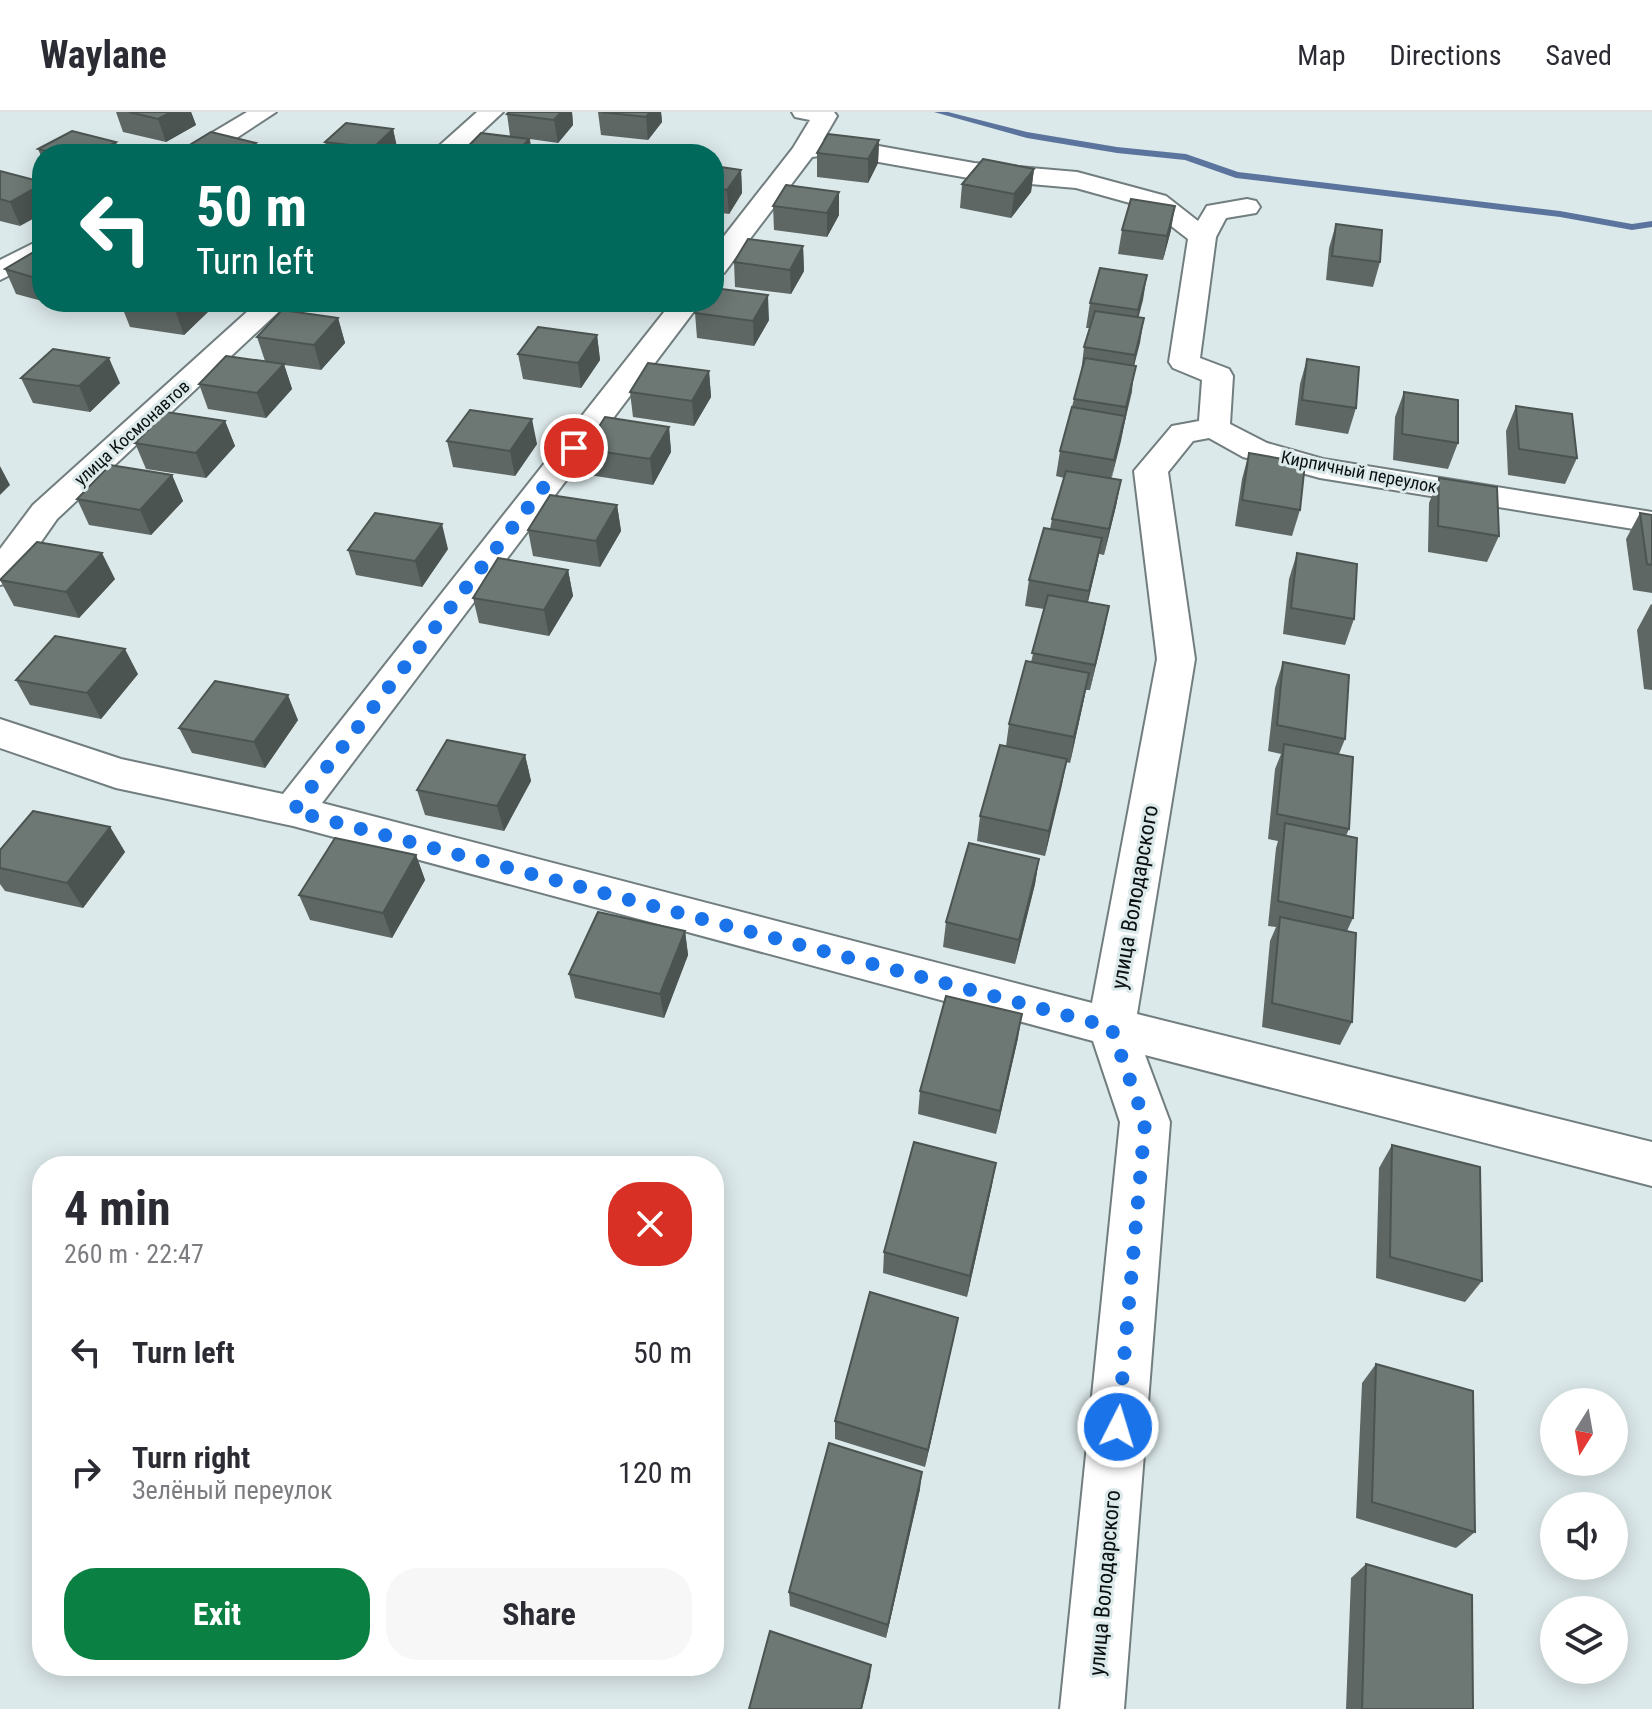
<!DOCTYPE html>
<meta charset="utf-8">
<style>
:root{--surface:#fff;--page:#f7f7f7;--text:#2b2b33;--muted:#7c7c81;--line:#e1e1e2;--accent:#0b8043}
body{margin:0;font-family:"Roboto Condensed",sans-serif;background:var(--page);color:var(--text);height:100vh;display:flex;flex-direction:column;font-size:30px;white-space:nowrap}
*{box-sizing:border-box;margin:0}
p{font-size:26px;color:var(--muted)}
.icon{flex:none;width:44px;height:44px;fill:none;stroke:currentColor;stroke-width:2;stroke-linecap:round;stroke-linejoin:round}
.map{position:relative;flex:1;overflow:hidden}
.sheet{position:absolute;left:32px;top:1044px;width:692px;height:520px;display:flex;flex-direction:column;background:var(--surface);border-radius:32px;box-shadow:0 4px 20px #0003}
.sheet>*{flex:none}
.guide{position:absolute;left:32px;top:32px;width:692px;height:168px;border-radius:32px;box-shadow:0 4px 20px #0003;background:#00695c;color:#fff;overflow:hidden}
.needle{width:52px;rotate:191deg}
.fabs{position:absolute;left:1540px;top:1276px;display:grid;gap:16px}
.fabs a{display:grid;place-items:center;width:88px;height:88px;border-radius:50%;background:var(--surface);box-shadow:0 4px 20px #0003;font-size:40px}
.pin{position:absolute;display:grid;place-items:center;width:68px;height:68px;color:#fff;margin:-34px;border:4px solid #fff;border-radius:50%;box-shadow:0 2px 8px #0007}
.me{position:absolute;width:88px;margin:-44px;rotate:5deg;stroke-linejoin:round;filter:drop-shadow(0 0 6px #0008)}
.turn{display:flex;align-items:center;gap:28px;height:168px;padding:0 32px;font-size:36px}
.turn .icon{width:104px;height:104px;stroke-width:2.5}
.turn b{display:block;font-size:56px;line-height:68px}
.round{display:grid;place-items:center;flex:none;width:84px;height:84px;border-radius:32px;background:var(--page)}
.headline{display:flex;align-items:center;justify-content:space-between;height:136px;padding:0 32px}
h1{font-size:48px;font-weight:700;line-height:60px}
.cta{display:flex;gap:16px;margin-top:auto;padding:16px 32px}
.cta a{flex:1;height:92px;border-radius:32px;background:var(--accent);color:#fff;font-size:32px;font-weight:700;line-height:92px;text-align:center}
.cta a+a{background:var(--page);color:var(--text)}
ul{padding:0;list-style:none}
li{display:flex;align-items:center;gap:24px;height:120px;padding:0 32px}
li div{flex:1}
li b{display:block;font-size:30px}
li em{font-style:normal}
header{display:flex;align-items:center;gap:48px;box-sizing:border-box;height:112px;padding:0 40px;background:var(--surface);border-bottom:2px solid var(--line)}
header strong{font-size:38px}
nav{display:flex;gap:44px;margin-inline-start:auto;font-size:28px}
.map>svg:first-child{display:block}
.lines{fill:none;stroke-linecap:round;stroke-linejoin:round}
.stream{fill:#5a749d;fill-rule:evenodd}
.street-casing{stroke:#717d7e;stroke-width:4}
.street{fill:#fff;fill-rule:evenodd}
.wall{fill:#5e6764}
.shaded-wall{fill:#4c5451}
.building{fill:#6d7874;stroke:#4c5451;stroke-width:2}
.route{stroke:#1a73e8;stroke-width:14;stroke-dasharray:0 25.2}
.labels{text-anchor:middle;stroke-width:6;stroke-linejoin:round;paint-order:stroke}
.far-street-label{font-size:18px;fill:#0b1010;stroke:#dce9ea}
.street-label{font-size:22px;fill:#0b1010;stroke:#dce9ea}
</style>
<header>
<strong>Waylane</strong>
<nav><a>Map</a><a>Directions</a><a>Saved</a></nav>
</header>
<div class="map">
<svg width="1652" height="1597" viewBox="0 0 1652 1597">
<rect width="100%" height="100%" fill="#dce9ea"/>
<g class="lines">
<path class="stream" d="M934,0H948L1027,20L1117,35L1186,42L1238,60L1560,99L1632,112L1652,109V115L1632,118L1560,105L1236,66L1185,48L1117,41L1027,26Z"/>
<defs>
<g id="street">
<path d="M247,0H276L212,42H181L185,37Z"/>
<path d="M477,0H503L458,42H430Z"/>
<path d="M792,0H834L837,4L823,28L834,26L974,51L1077,60L1166,84L1198,109L1207,94L1247,87L1256,89L1260,95L1256,101L1226,106L1216,125L1200,246L1229,257L1233,264L1230,312L1267,331L1323,347L1652,400V420L1320,366L1243,345L1209,326L1193,329L1168,360L1195,547L1137,902L1652,1030V1074L1145,943L1170,1010L1124,1597H1060L1120,1010L1093,929L293,714L116,676L0,636V607L121,647L283,682L672,190H701L322,691L1092,891L1157,547L1134,359L1172,314L1199,309L1202,268L1173,256L1169,250L1188,127L1148,96L1076,76L974,67L834,42L812,45L724,161L714,163V137L793,36L810,8L795,5Z"/>
<path d="M42,127V147L0,168V148Z"/>
<path d="M258,190H289L57,407L13,470L0,473V437L33,393Z"/>
</g>
</defs>
<use href="#street" class="street-casing"/>
<use href="#street" class="street"/>
</g>
<g class="wall">
<path d="M116,0H191L196,13L166,30L123,20Z"/>
<path d="M509,0H572L573,13L558,31L530,27L532,42H463V40L510,24L507,2Z"/>
<path d="M598,0H661L662,10L648,28L601,23Z"/>
<path d="M393,17L398,40L396,42H328L325,30Z"/>
<path d="M879,28L878,51L868,71L817,65V41Z"/>
<path d="M38,37L120,42H42V46Z"/>
<path d="M714,54L741,58L742,81L729,102L714,100Z"/>
<path d="M1034,57L1031,80L1011,106L960,96L962,72Z"/>
<path d="M0,59L20,114L0,109Z"/>
<path d="M786,73L839,103L827,125L774,118L773,94Z"/>
<path d="M1336,112L1380,150L1373,175L1326,168L1329,136Z"/>
<path d="M1122,118H1171L1163,148L1118,142Z"/>
<path d="M803,134L804,159L791,182L735,175L734,150Z"/>
<path d="M42,135V189L16,182L5,157Z"/>
<path d="M1147,163L1138,205L1144,206L1134,254L1132,280L1111,367L1121,368L1116,394L1104,443L1099,442L1088,490L1109,494L1090,578H1086L1070,651L1066,650L1045,744L977,729L980,704L1006,634L1009,612L1031,550L1044,497L1025,494L1029,468L1050,417L1052,407L1064,366L1056,364L1060,339L1081,261L1084,235L1090,216H1086L1090,191Z"/>
<path d="M44,190H74L65,196Z"/>
<path d="M120,190L210,198L184,223L130,215Z"/>
<path d="M631,190H658L656,193Z"/>
<path d="M695,201L769,208L754,234L697,226Z"/>
<path d="M338,206L345,231L321,258L284,253L292,277L266,306L208,297L199,272L265,249L257,225Z"/>
<path d="M597,223L600,248L581,276L523,267L518,242Z"/>
<path d="M1307,247L1356,296L1348,322L1295,313L1300,272Z"/>
<path d="M709,259L711,285L694,314L633,305L630,280Z"/>
<path d="M21,266L120,271L90,300L33,291Z"/>
<path d="M1404,280L1458,331L1448,357L1393,348L1395,305Z"/>
<path d="M1516,294L1577,346L1565,372L1508,363L1506,319Z"/>
<path d="M225,309L235,334L206,366L146,357L135,331Z"/>
<path d="M669,315L671,340L653,373L589,363L585,337Z"/>
<path d="M447,329L537,332L515,364L453,355Z"/>
<path d="M1249,341L1300,398L1292,424L1235,414L1242,367Z"/>
<path d="M172,363L183,389L151,423L89,413L77,387Z"/>
<path d="M1439,366L1499,424L1487,450L1428,440L1429,391Z"/>
<path d="M617,393L621,419L600,455L533,444L528,418Z"/>
<path d="M1640,401L1652,403V481L1633,478L1626,427Z"/>
<path d="M448,437L422,475L356,463L348,438Z"/>
<path d="M1297,441L1354,507L1345,533L1283,522L1289,467Z"/>
<path d="M568,458L573,484L549,524L479,511L473,486Z"/>
<path d="M115,467L79,506L14,494L0,468Z"/>
<path d="M1651,492L1652,493V578L1644,577L1637,518Z"/>
<path d="M1283,550L1345,627L1339,642L1349,717L1346,724L1353,806L1347,819L1352,910L1340,933L1262,915L1270,829L1276,815L1268,814L1276,736L1278,729L1268,727L1275,657L1281,642L1268,639L1275,576Z"/>
<path d="M138,562L101,607L30,593L16,568Z"/>
<path d="M298,608L265,656L192,641L179,616Z"/>
<path d="M525,643L531,669L504,719L425,703L417,678Z"/>
<path d="M110,715L125,740L83,796L5,779L0,772V738Z"/>
<path d="M416,743L425,768L392,826L310,808L299,783Z"/>
<path d="M1039,747L1035,772L1015,852L943,835L946,810Z"/>
<path d="M685,819L688,843L664,906L575,886L569,862Z"/>
<path d="M1018,926L996,1022L918,1002L920,979Z"/>
<path d="M1392,1033L1482,1169L1465,1190L1376,1166L1379,1056Z"/>
<path d="M992,1073L967,1185L883,1161L884,1140Z"/>
<path d="M954,1225L925,1355L835,1327V1309Z"/>
<path d="M1376,1252L1475,1420L1456,1436L1356,1406L1362,1271Z"/>
<path d="M920,1377L886,1526L790,1494L789,1480Z"/>
<path d="M1366,1452L1473,1597H1346L1351,1466Z"/>
</g>
<g class="shaded-wall">
<path d="M171,0H191L196,13L166,30L158,7Z"/>
<path d="M561,0H572L573,13L558,31L554,8Z"/>
<path d="M650,0H661L662,10L648,28L646,5Z"/>
<path d="M393,17L398,40L396,42H375L373,36Z"/>
<path d="M529,27L532,42H516Z"/>
<path d="M879,28L878,51L868,71V47Z"/>
<path d="M116,30L120,42H94Z"/>
<path d="M256,31L259,42H239Z"/>
<path d="M1034,57L1031,80L1011,106L1014,82Z"/>
<path d="M741,58L742,81L729,102L727,78Z"/>
<path d="M42,72V102L20,114L10,90Z"/>
<path d="M839,80V103L827,125V101Z"/>
<path d="M1175,94L1171,118L1163,148L1167,124Z"/>
<path d="M803,134L804,159L791,182L790,158Z"/>
<path d="M1147,163L1143,188L1134,223L1138,198Z"/>
<path d="M768,183L769,208L754,234L753,209Z"/>
<path d="M62,190H74L65,196Z"/>
<path d="M183,190H207L210,198L184,223L175,198Z"/>
<path d="M338,206L345,231L321,258L314,233Z"/>
<path d="M1144,206L1140,231L1130,269L1135,243Z"/>
<path d="M597,223L600,248L581,276L578,251Z"/>
<path d="M109,246L120,271L90,300L79,274Z"/>
<path d="M284,252L292,277L266,306L257,281Z"/>
<path d="M1136,254L1121,329L1110,373L1126,295Z"/>
<path d="M709,259L711,285L694,314L692,289Z"/>
<path d="M532,307L537,332L515,364L510,339Z"/>
<path d="M225,309L235,334L206,366L196,341Z"/>
<path d="M669,315L671,340L653,373L650,347Z"/>
<path d="M0,354L10,373L0,383Z"/>
<path d="M172,363L183,389L151,423L140,398Z"/>
<path d="M1121,368L1116,394L1104,443L1109,417Z"/>
<path d="M617,393L621,419L600,455L596,429Z"/>
<path d="M442,412L448,437L422,475L415,449Z"/>
<path d="M1102,426L1097,452L1084,505L1089,479Z"/>
<path d="M102,441L115,467L79,506L66,480Z"/>
<path d="M568,458L573,484L549,524L544,498Z"/>
<path d="M1109,494L1104,520L1090,578L1095,553Z"/>
<path d="M125,537L138,562L101,607L87,581Z"/>
<path d="M1089,561L1084,587L1070,651L1074,625Z"/>
<path d="M288,583L298,608L265,656L254,630Z"/>
<path d="M525,643L531,669L504,719L497,694Z"/>
<path d="M1067,647L1062,673L1045,744L1049,719Z"/>
<path d="M110,715L125,740L83,796L67,771Z"/>
<path d="M416,743L425,768L392,826L383,801Z"/>
<path d="M1039,747L1035,772L1015,852L1019,828Z"/>
<path d="M685,819L688,843L664,906L660,882Z"/>
<path d="M1022,902L1018,926L996,1022L1000,999Z"/>
<path d="M996,1051L992,1073L967,1185L970,1164Z"/>
<path d="M958,1206L954,1225L925,1355L928,1338Z"/>
<path d="M922,1360L920,1377L886,1526L888,1513Z"/>
<path d="M871,1553L870,1565L862,1597H861Z"/>
</g>
<g class="building">
<path d="M129,0H171L158,7Z"/>
<path d="M509,0H561L554,8L507,2Z"/>
<path d="M601,0H650L646,5Z"/>
<path d="M346,11L393,17L373,36L325,30Z"/>
<path d="M72,19L116,30L94,42H59L38,37Z"/>
<path d="M211,20L256,31L239,42H194L180,39Z"/>
<path d="M481,21L529,27L516,42H480L463,40Z"/>
<path d="M828,22L879,28L868,47L817,41Z"/>
<path d="M983,47L1034,57L1014,82L962,72Z"/>
<path d="M714,54L741,58L727,78L714,76Z"/>
<path d="M0,59L42,70V72L10,90L0,87Z"/>
<path d="M786,73L839,80L827,101L773,94Z"/>
<path d="M1131,87L1175,94L1167,124L1122,118Z"/>
<path d="M1336,112L1382,118L1380,150L1332,144Z"/>
<path d="M748,127L803,134L790,158L734,150Z"/>
<path d="M42,135V168L5,157Z"/>
<path d="M1100,156L1147,163L1138,198L1090,191Z"/>
<path d="M714,176L768,183L753,209L695,201L701,190H714Z"/>
<path d="M120,190H183L175,198Z"/>
<path d="M282,198L338,206L314,233L257,225Z"/>
<path d="M1095,199L1144,206L1135,243L1084,235Z"/>
<path d="M538,215L597,223L578,251L518,242Z"/>
<path d="M53,237L109,246L79,274L21,266Z"/>
<path d="M226,244L284,252L257,281L199,272Z"/>
<path d="M1085,246L1136,254L1126,295L1074,287Z"/>
<path d="M1307,247L1359,255L1356,296L1302,288Z"/>
<path d="M648,251L709,259L692,289L630,280Z"/>
<path d="M1404,280L1458,288V331L1402,322Z"/>
<path d="M1516,294L1572,302L1577,346L1519,337Z"/>
<path d="M1072,295L1125,304L1114,348L1060,339Z"/>
<path d="M470,298L532,307L510,339L447,329Z"/>
<path d="M166,300L225,309L196,341L135,331Z"/>
<path d="M605,305L669,315L650,347L585,337Z"/>
<path d="M1249,341L1305,351L1300,398L1242,388Z"/>
<path d="M110,353L172,363L140,398L77,387Z"/>
<path d="M1066,359L1121,368L1109,417L1052,407Z"/>
<path d="M1439,366L1497,375L1499,424L1438,414Z"/>
<path d="M550,383L617,393L596,429L528,418Z"/>
<path d="M375,401L442,412L415,449L348,438Z"/>
<path d="M1640,401L1652,403V453L1647,452Z"/>
<path d="M1044,416L1102,426L1089,479L1029,468Z"/>
<path d="M37,430L102,441L66,480L0,468Z"/>
<path d="M1297,441L1357,452L1354,507L1291,496Z"/>
<path d="M498,446L568,458L544,498L473,486Z"/>
<path d="M1048,483L1109,494L1095,553L1032,541Z"/>
<path d="M55,524L125,537L87,581L16,568Z"/>
<path d="M1026,549L1089,561L1074,625L1009,612Z"/>
<path d="M1283,550L1349,563L1345,627L1277,613Z"/>
<path d="M215,569L288,583L254,630L179,616Z"/>
<path d="M447,628L525,643L497,694L417,678Z"/>
<path d="M1284,632L1353,645L1349,717L1277,702Z"/>
<path d="M1000,633L1067,647L1049,719L980,704Z"/>
<path d="M33,699L110,715L67,771L0,756V738Z"/>
<path d="M1285,711L1357,726L1353,806L1278,789Z"/>
<path d="M335,726L416,743L383,801L299,783Z"/>
<path d="M969,731L1039,747L1019,828L946,810Z"/>
<path d="M598,800L685,819L660,882L569,862Z"/>
<path d="M1280,805L1356,821L1352,910L1272,891Z"/>
<path d="M946,884L1022,902L1000,999L920,979Z"/>
<path d="M914,1030L996,1051L970,1164L884,1140Z"/>
<path d="M1392,1033L1480,1055L1482,1169L1390,1145Z"/>
<path d="M870,1180L958,1206L928,1338L835,1309Z"/>
<path d="M1376,1252L1473,1279L1475,1420L1372,1390Z"/>
<path d="M829,1331L922,1360L888,1513L789,1480Z"/>
<path d="M1366,1452L1472,1483L1473,1597H1362Z"/>
<path d="M770,1519L871,1553L861,1597H749Z"/>
</g>
<g class="lines">
<path class="route" d="M574,336L293,699L1111,915L1145,1010L1118,1315"/>
</g>
<g class="labels">
<g class="far-street-label">
<text transform="translate(132 321) rotate(-42)" y="6">улица Космонавтов</text>
<text transform="translate(1359 360) rotate(11)" y="6">Кирпичный переулок</text>
</g>
<g class="street-label">
<text transform="translate(1134 785) rotate(-80)" y="8">улица Володарского</text>
<text transform="translate(1104 1471) rotate(-85)" y="8">улица Володарского</text>
</g>
</g>
</svg>
<div class="fabs">
<a><svg class="needle" viewBox="-14 -14 28 28"><path d="M0-13l5 13h-10z" fill="#e53935"/><path d="M0 13l5-13h-10z" fill="#7c7c81"/></svg></a>
<a><svg class="icon" aria-label="sound" viewBox="0 0 24 24"><path d="M4 9h4l5-4v14l-5-4H4zM17 9q2 3 0 6"/></svg></a>
<a><svg class="icon" aria-label="layers" viewBox="0 0 24 24"><path d="M12 4l9 5-9 5-9-5zM3 14l9 5 9-5"/></svg></a>
</div>
<div class="pin" style="left:574px;top:336px;background:#d93025"><svg class="icon" aria-label="arrive" viewBox="0 0 24 24"><path d="M6 21V4h12l-3 4 3 4H6"/></svg></div>
<svg class="me" style="left:1118px;top:1315px" viewBox="-20 -20 40 40"><circle r="17" fill="#1a73e8" stroke="#fff" stroke-width="3"/><path d="M0-11L8 9 0 5-8 9z" fill="#fff"/></svg>
<div class="guide">
<div class="turn"><svg class="icon" aria-label="left" viewBox="0 0 24 24"><path d="M17 20v-9H6M10 6l-5 5 5 5"/></svg><div><b>50 m</b>Turn left</div></div>
</div>
<section class="sheet">
<div class="headline"><div><h1>4 min</h1><p>260 m · 22:47</p></div><a class="round" style="background:#d93025;color:#fff"><svg class="icon" aria-label="close" viewBox="0 0 24 24"><path d="M6 6l12 12M18 6L6 18"/></svg></a></div>
<ul>
<li><svg class="icon" aria-label="left" viewBox="0 0 24 24"><path d="M17 20v-9H6M10 6l-5 5 5 5"/></svg><div><b>Turn left</b></div><em>50 m</em></li>
<li><svg class="icon" aria-label="right" viewBox="0 0 24 24"><path d="M7 20v-9h11M14 6l5 5-5 5"/></svg><div><b>Turn right</b><p>Зелёный переулок</p></div><em>120 m</em></li>
</ul>
<div class="cta"><a>Exit</a><a>Share</a></div>
</section>
</div>
